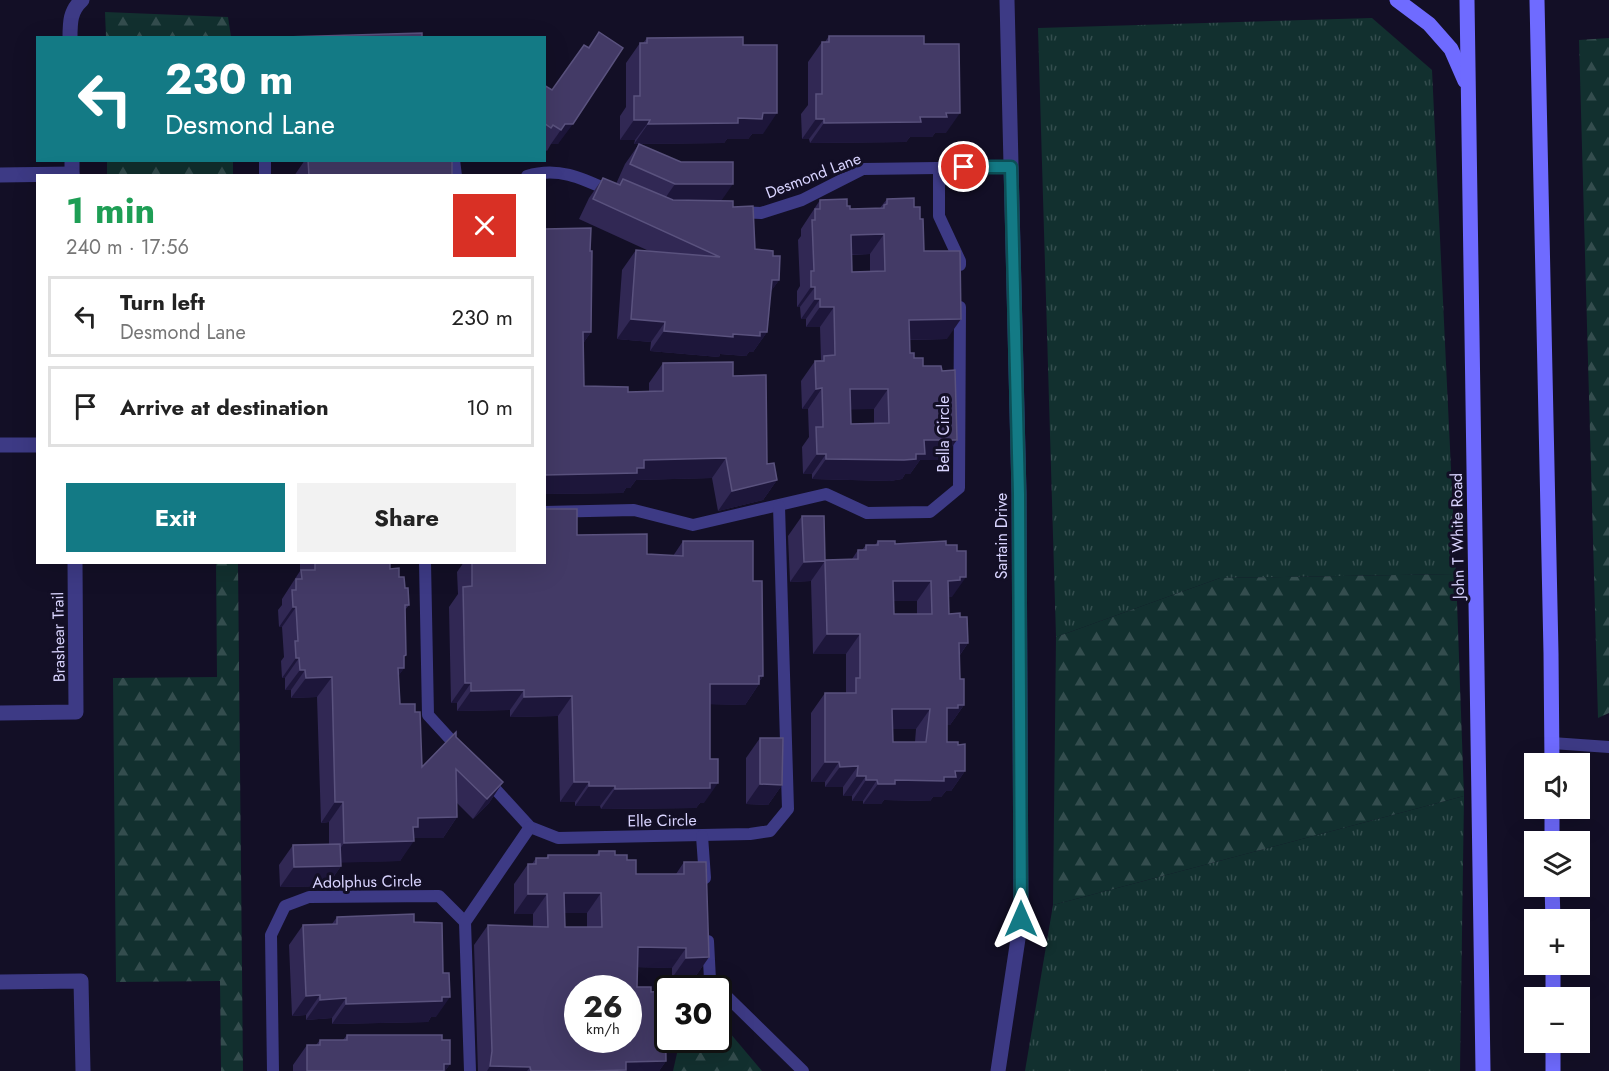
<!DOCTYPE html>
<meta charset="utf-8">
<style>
:root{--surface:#fff;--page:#f2f2f2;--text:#222;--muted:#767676;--line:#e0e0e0;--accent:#137a85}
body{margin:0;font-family:Jost,sans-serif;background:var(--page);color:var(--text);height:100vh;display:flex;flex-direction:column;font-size:22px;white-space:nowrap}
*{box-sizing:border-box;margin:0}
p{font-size:20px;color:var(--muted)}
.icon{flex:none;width:33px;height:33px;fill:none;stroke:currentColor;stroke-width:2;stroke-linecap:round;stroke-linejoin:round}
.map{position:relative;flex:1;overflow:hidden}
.drawer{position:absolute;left:36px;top:174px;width:510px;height:390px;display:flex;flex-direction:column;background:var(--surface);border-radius:0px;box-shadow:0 6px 24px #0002}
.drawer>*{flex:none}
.guide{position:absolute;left:36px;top:36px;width:510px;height:126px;border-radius:0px;box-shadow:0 6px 24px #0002;background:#137a85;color:#fff;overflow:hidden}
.tools{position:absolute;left:1524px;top:753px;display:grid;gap:12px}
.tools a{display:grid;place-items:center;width:66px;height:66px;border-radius:0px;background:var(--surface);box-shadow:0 6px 24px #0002;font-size:30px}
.speed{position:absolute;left:564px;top:975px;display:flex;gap:12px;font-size:30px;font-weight:700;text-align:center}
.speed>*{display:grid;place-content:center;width:78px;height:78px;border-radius:50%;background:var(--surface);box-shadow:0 6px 24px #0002;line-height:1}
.speed small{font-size:15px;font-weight:400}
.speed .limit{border:3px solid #111;border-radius:9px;background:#fff;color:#111}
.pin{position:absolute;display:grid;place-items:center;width:51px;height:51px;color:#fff;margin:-26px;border:3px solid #fff;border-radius:50%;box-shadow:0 2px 6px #0007}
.me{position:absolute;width:66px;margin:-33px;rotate:0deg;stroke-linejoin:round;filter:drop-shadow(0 0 4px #0008)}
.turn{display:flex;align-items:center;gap:21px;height:126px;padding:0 30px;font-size:27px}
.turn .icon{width:78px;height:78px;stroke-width:2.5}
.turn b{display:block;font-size:42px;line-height:51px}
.round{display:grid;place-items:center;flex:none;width:63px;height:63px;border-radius:0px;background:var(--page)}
.headline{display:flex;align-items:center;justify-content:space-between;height:102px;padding:0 30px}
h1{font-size:36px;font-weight:700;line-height:45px;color:#1e9e55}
.primary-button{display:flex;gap:12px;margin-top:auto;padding:12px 30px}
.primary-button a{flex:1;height:69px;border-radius:0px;background:var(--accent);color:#fff;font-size:24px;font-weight:700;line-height:69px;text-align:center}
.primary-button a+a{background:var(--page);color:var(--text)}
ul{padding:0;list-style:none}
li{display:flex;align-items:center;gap:18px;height:81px;margin:0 12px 9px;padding:0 18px;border:3px solid var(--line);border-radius:0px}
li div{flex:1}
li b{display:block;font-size:22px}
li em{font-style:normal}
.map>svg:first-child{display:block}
.grass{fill:url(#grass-tufts)}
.forest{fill:url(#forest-firs)}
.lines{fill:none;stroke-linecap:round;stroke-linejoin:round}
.lane{stroke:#3d3a85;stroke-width:12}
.street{stroke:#3d3a85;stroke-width:15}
.secondary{stroke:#6f6bff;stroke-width:15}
.wall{fill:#312854;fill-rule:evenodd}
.shaded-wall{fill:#1d163a}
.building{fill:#433a66;stroke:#5a527e;stroke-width:1.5;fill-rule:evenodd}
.route-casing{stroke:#0c4f56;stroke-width:15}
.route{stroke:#137a85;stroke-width:10}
.labels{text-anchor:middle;stroke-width:6;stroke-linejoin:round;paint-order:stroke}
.street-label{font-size:16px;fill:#d9d4ff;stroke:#130f26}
</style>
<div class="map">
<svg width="1609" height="1071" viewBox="0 0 1609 1071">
<defs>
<pattern id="grass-tufts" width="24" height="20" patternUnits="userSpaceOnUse" patternTransform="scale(1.5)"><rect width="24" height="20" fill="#12302f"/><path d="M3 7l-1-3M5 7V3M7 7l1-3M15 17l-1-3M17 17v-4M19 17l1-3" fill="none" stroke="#344d4e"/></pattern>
<pattern id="forest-firs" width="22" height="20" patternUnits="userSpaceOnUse" patternTransform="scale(1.5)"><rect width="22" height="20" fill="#12302f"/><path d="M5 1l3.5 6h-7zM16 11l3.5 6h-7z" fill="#344d4e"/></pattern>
</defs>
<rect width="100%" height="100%" fill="#130f26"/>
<g class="grass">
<path d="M1372,18L1432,70L1456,574L1220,578L1056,637L1038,28Z"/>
<path d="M1464,796L1460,1071H1025L1053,905Z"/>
</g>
<g class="forest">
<path d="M105,12L228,17L231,37H106Z"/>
<path d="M1609,38V713L1598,718L1579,40Z"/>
<rect x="107" y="161" width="126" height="14"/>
<path d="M216,563H238L243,1071H221L220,981L116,982L113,678L217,677Z"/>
<path d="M1456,574L1464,796L1053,905L1056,637L1220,578Z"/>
<path d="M719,1020L762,1071H673L680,1040H718Z"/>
</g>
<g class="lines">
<g class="lane">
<path d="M265,160V176"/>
<path d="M454,160L456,176"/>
<path d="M939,168V216L960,261V265"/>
<path d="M527,176C559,166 584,179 612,192"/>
<path d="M739,212L761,213L802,200L863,169L1011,167"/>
<path d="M544,512L634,510L693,525L826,494L867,513L930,512L959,488L960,307"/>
<path d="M425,562L428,715L461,751"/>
<path d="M1552,743L1609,747"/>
<path d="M487,780L530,827L558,838L750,834L770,831L788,809L779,506"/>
<path d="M702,836L705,878"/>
<path d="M708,941L710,980L803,1071"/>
<path d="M273,1071L271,935L285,906L309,897L439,896L465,922"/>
<path d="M470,1071L465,922L530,827"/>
</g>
<g class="street">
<path d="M70,38C70,22 70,11 82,0"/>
<path d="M72,160V176"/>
<path d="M0,175L72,174"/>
<path d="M0,445H38"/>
<path d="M0,713L76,712L75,562"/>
<path d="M0,982L81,981L83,1071"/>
<path d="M998,1071L1021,919L1019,493L1007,0"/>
</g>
<g class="secondary">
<path d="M1397,0L1429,24L1451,49L1465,81"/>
<path d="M1467,0L1483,1071"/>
<path d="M1537,0L1551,653L1552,764"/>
<path d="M1552,808V842"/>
<path d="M1552,886L1553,920"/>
<path d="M1553,964V998"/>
<path d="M1553,1042V1071"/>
</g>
</g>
<g class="wall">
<path d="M599,32L558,144H551L547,151L544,149V85L552,90L588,47Z"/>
<path d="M829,36L924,44L946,133H935L932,137H910L906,142L810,143L809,139H802L801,114L808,105V62L822,42H825Z"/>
<path d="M647,38L743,45L763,134H752L748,139H727L724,143L634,144L635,140H620V116L626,107V63L640,43H643Z"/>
<path d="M639,144L722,201L733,207L755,249L773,256L779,280L771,291L767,332L753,352H749L746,356L720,354L719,357L650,351L651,342L617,339L622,270L636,250L649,251L579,219L589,198L603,178L616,184L625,164Z"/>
<path d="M305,160H452V176H294Z"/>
<path d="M887,199L914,207L920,219L924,251L947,339L910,340V353L923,366L942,460H920L910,474H905L902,479L890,481L812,479V474H803L802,447L809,437L808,409H802L801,381L815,361L821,360L820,327H806V319H801L800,307H797V291L800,286L798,240L801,236V229L820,200L847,206L850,209L880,208ZM870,254V272H852L851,255ZM851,409H874V423L851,424Z"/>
<path d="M544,229L591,332L584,342V386L628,392L649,391V383L663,363L733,376L767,464L777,480L763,500L718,511L712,478L636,480L630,488H626L623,493L544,494Z"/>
<path d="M802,516L825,560L852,559L858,550H862L866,545H875L878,541L895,544L952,597H949V614L960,617L968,643L960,655V679L964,705L950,725H947V742L958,745L965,771L951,791H946L941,797H933L930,801L884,800L881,804H863V801H852V796H843V787H825V782H811V713L825,693H846V654H813L811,581L790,582L788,536ZM893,601H917V614H894ZM893,729H916L915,742H893Z"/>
<path d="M577,535L647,554L673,556L683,541L753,581L763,676L759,682V684L745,705L710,704L704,803H700L696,808L601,809L600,806H575V802H560L558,716L510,717V710L457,711V703H451L449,607L458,594L457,572L464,562H544Z"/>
<path d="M300,562H390V569L399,577L405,588L409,605L405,610L404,668L398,676L400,704L415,712L422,767L456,737L503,782L489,803L473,819L457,803V817L443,838H414L400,861L341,862V866L327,886L280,887L279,865L293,845L329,844V822L321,823L317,697L291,698V690H285V678H282L281,661L284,657L282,627H279L278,610L282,605V599L300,571Z"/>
<path d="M760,738L782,785L768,805L746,804V758Z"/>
<path d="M599,851L615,855L627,860L636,874H676L684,862L709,957L695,977L672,978V968L637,967V987L651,992L666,1061L659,1071H478L474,945L488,925L533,927V914H514V884L528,864H532L536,858H546L548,855H596ZM564,913H587V927H565Z"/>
<path d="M337,917L414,922L436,1017H431L428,1022L332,1024V1018L306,1020V1015L292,1016L289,945L303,925L332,924Z"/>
<path d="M347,1035L442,1040L450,1064L445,1071H293V1065L307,1045H316L320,1040H343Z"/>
</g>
<g class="shaded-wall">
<path d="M763,113H777L763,134H752L748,139H727L724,143L634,144L648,124L738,118Z"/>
<path d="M946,113H960L946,133H935L932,137H910L906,142L810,143L824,123Z"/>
<path d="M816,119H824L809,139H802Z"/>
<path d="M634,120H650L635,140H620Z"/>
<path d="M565,124H573L558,144H551Z"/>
<path d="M675,184H733L719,204H661Z"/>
<path d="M884,234L870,254L837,255L851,235Z"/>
<path d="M772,280H779L765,300Z"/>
<path d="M811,287H815L800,307H797Z"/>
<path d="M815,299H820L806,319H801Z"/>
<path d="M820,307H834L820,327H806Z"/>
<path d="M631,319L665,322L651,342L617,339Z"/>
<path d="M961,319L947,339L895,340L909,320Z"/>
<path d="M664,331L760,332H767L753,352H749L746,356L720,354L719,357L650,351Z"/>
<path d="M583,332H591L577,352Z"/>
<path d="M822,388L808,409H802L816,389Z"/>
<path d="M850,389H888L874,409L836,410Z"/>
<path d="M924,440H957L942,460H920L910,474H905L902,479L890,481L812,479L826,459Z"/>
<path d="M817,454H826L812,474H803Z"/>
<path d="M726,458L712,478L636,480L630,488H626L623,493L544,494V475L644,460Z"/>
<path d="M777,480L763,500L718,511L732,491Z"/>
<path d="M825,561L811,581L790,582L804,562Z"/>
<path d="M960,577H966L952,597H949L948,581Z"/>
<path d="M893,581H931L917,601H879Z"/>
<path d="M293,607H296L282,627H279Z"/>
<path d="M827,634H860L846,654H813Z"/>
<path d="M959,643H968L954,663Z"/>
<path d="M296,658H299L285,678H282Z"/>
<path d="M398,668H404L390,688Z"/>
<path d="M300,670H305L291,690H285Z"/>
<path d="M759,676H763L757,684H759L745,705L696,704L710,684Z"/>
<path d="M332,677L317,697L291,698L306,678Z"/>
<path d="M465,683H471L457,703H451Z"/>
<path d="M524,690L510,710L457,711L471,691Z"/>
<path d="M572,696L558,716L510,717L524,697Z"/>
<path d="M958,705H964L950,725H946L947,708Z"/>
<path d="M892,709H930L916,729H878Z"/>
<path d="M825,762H839L825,782H811Z"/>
<path d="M858,766L843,787H825L840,767Z"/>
<path d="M955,771H965L951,791H946L941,797H933L930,801L884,800L881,804H863L878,784L895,780L944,777Z"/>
<path d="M857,776H866L852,796H843Z"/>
<path d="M866,780H877L863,801H852Z"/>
<path d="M503,782L489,803L473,819L487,799Z"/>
<path d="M574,782H589L575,802H560Z"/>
<path d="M718,783L704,803H700L696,808L601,809L615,789Z"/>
<path d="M760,784L782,785L768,805L746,804Z"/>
<path d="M589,786H615L600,806H575Z"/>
<path d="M335,802H343L329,822L321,823Z"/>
<path d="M457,817L443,838H410L414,841L400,861L330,863L344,843L418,818Z"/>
<path d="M341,866L327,886L280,887L294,867Z"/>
<path d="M564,893H601L587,913H550Z"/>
<path d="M528,894H547L533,914H514Z"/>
<path d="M638,947L686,948L672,968L623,967Z"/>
<path d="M709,957L695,977L672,978L686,958Z"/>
<path d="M320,995L306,1015L292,1016L306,996Z"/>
<path d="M442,997H450L436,1017H431L428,1022L332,1024L346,1004Z"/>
<path d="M346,998L332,1018L306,1020L320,1000Z"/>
<path d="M666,1061L659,1071H588L626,1062Z"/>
<path d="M444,1064H450L445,1071H439Z"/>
<path d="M490,1066L530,1067L527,1071H487Z"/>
</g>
<g class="building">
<path d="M599,32L623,48L573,124H565L561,130L553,125L551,128L544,123V85L552,90L584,45L589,48Z"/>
<path d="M422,33V38H285V37Z"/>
<path d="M829,36H924V44H959L960,113H946L947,117H920L921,122L824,123V119H816V94H822V42H829Z"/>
<path d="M743,37V45H777V113H763L762,119L738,118V123L648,124L650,120H634V96H640V43H647V38Z"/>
<path d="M639,144L681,162H733V184H675L630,164Z"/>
<path d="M308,160H452V176H309Z"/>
<path d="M603,178L620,185L623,179L673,200L733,201V207L753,206L755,249L773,251V256H780L779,280H772L767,332H760V336L733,334V337L664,331L665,322L631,319L636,250L720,257L593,199Z"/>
<path d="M914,198V207H920V219H923L924,251H960L961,319L909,320L910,353H914V358H923V366H941L942,371L955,370L957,440H924L925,454H916V459L904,460L826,459V454H817L816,427H823V423L822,388L816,389L815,361H824V356L835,355L834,307H820V299H815V287H811V271H814L812,220H815V209H820V200L847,199V206H850V209L884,208V205L887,204V199ZM884,234L885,271L852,272L851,235ZM850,389H888L889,423L851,424Z"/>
<path d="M591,228L590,251H592L591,332H583L584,386L628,387V392L663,391V363L733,362V376L766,375L767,464L774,463L777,480L732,491L726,458L644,460V468H637V473L544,475V229Z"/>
<path d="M544,509H577V535L647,534V554L683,556V541H753V581H762L763,676H759V684H710V759H718V783H710V788L615,789V786H589V782H574L572,696L524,697V690L471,691V683H465L463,587L472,586V562H544Z"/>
<path d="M802,516H824L825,560L858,559V550H866V545H878V541H895V544L946,541V545H957V551H966V577H960V580L948,581L949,614L960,613V617H967L968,643H959L960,679H964V705H958V708H947V742H958V745L965,744V771H955L956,777H944V781L895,780V784H878L877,780H866V776H857L858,766L840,767L839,762H825V693H856V678H860V634H827L825,561L804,562ZM893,581H931L932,614H894ZM892,709H930L926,742H893Z"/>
<path d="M315,562H390V569L399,568V577H404L405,588H408L409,605H405L406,655L404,656V668H398L400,704H415V712H420L422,767L456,732V737L503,782L487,799L456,769L457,817L418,818V827H413L414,841L344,843L343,802H335L332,677L306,678L305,670H300L299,658H296L295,641H298L296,607H293L292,590H296V579H302L301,570H315Z"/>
<path d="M760,738H783L782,785L760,784Z"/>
<path d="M340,844L341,866L294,867L293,845Z"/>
<path d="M599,851H615V855H627V860H636V874H684V862H706L709,957L686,958V948L638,947L637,987H651V992L665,991L666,1061L626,1062V1070L588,1071H531L530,1067L490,1066L492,1051L488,925L548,927L547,894H528V864H536V858H548V855H599ZM564,893H601L602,927H565ZM578,988H628V1040H578Z"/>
<path d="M414,914V922L442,923L443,973H449L450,997H442V1001L346,1004V998L320,1000V995L306,996L303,925L337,924V917Z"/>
<path d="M347,1035H442V1040H450V1064H444V1071H307V1045H320V1040H347Z"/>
</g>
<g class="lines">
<defs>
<path id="route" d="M964,167H1011L1019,494L1021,919"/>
</defs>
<use href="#route" class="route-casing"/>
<use href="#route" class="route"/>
</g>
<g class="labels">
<g class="street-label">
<text transform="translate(813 175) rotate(-21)" y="6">Desmond Lane</text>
<text transform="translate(943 434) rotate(-90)" y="6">Bella Circle</text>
<text transform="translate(1001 536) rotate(-90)" y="6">Sartain Drive</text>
<text transform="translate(1457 536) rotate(-91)" y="6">John T White Road</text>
<text transform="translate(58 637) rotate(-91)" y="6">Brashear Trail</text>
<text transform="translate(662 820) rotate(-1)" y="6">Elle Circle</text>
<text transform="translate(367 881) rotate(-1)" y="6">Adolphus Circle</text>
</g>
</g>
</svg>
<div class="tools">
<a><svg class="icon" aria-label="sound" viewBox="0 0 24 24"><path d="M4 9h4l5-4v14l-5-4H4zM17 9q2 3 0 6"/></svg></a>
<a><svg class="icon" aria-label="layers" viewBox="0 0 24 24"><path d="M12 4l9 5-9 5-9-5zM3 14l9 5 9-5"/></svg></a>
<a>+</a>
<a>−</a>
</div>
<div class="speed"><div>26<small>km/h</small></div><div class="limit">30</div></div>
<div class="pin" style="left:964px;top:167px;background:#d93025"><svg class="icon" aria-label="arrive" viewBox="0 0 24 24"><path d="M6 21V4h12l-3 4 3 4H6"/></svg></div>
<svg class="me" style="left:1021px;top:919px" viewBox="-20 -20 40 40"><path d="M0-17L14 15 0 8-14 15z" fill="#137a85" stroke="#fff" stroke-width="4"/></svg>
<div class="guide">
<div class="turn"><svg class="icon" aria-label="left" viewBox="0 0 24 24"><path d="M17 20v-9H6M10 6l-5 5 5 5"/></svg><div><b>230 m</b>Desmond Lane</div></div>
</div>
<section class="drawer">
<div class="headline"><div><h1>1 min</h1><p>240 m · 17:56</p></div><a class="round" style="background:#d93025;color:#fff"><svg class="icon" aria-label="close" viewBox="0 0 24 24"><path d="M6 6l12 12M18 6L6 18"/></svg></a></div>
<ul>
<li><svg class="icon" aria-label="left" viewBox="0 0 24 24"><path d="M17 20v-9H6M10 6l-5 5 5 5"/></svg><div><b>Turn left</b><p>Desmond Lane</p></div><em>230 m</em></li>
<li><svg class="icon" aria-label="arrive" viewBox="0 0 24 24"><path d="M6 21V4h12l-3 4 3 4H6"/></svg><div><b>Arrive at destination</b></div><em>10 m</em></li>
</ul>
<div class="primary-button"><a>Exit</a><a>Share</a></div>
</section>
</div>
